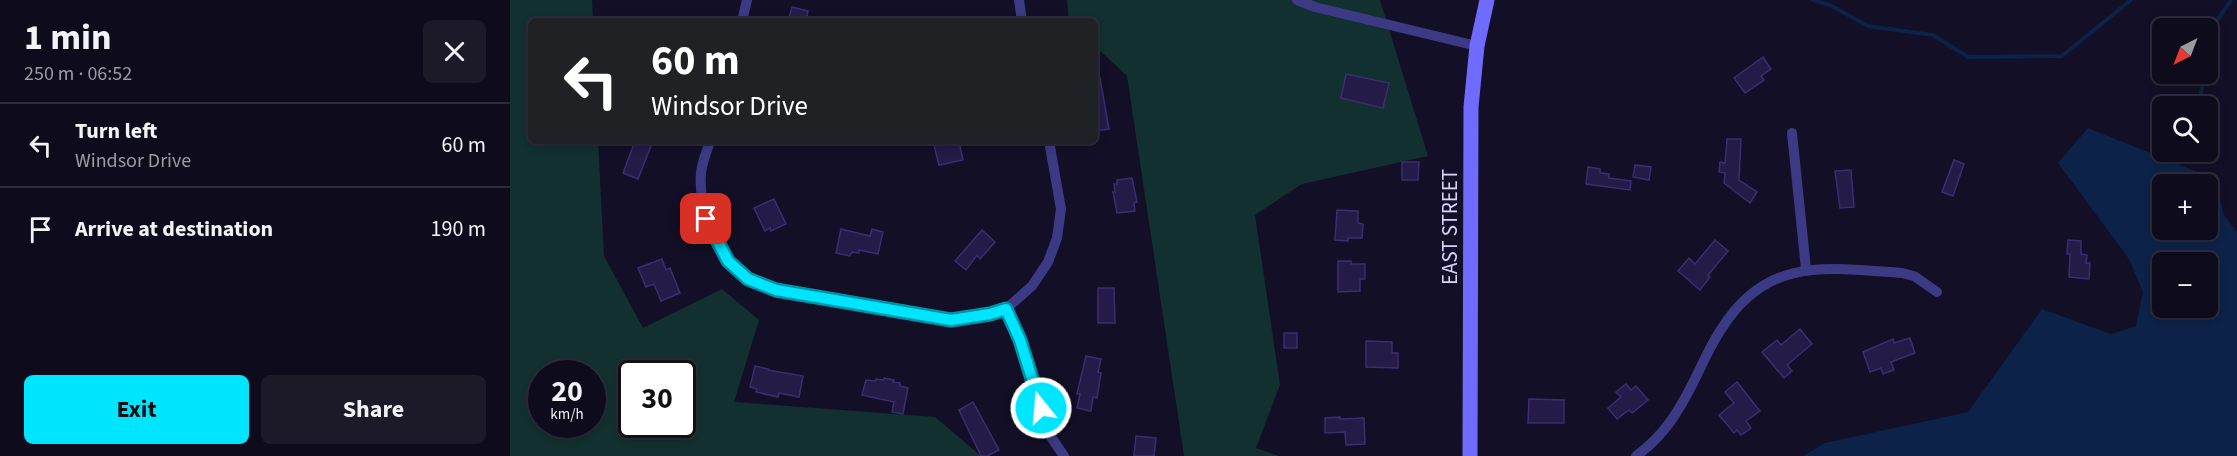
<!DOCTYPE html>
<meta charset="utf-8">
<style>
:root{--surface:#0e0b1c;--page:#1c1929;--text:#f1f3f6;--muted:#9b9ba3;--line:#2e2b3b;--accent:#00e5ff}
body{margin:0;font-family:"Source Sans 3",sans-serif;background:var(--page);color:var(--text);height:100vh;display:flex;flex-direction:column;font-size:22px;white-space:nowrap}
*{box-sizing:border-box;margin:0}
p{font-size:20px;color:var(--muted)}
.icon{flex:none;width:33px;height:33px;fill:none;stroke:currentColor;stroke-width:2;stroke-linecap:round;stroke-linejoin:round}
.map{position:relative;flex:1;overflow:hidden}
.drawer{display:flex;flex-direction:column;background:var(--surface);width:510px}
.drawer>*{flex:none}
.guide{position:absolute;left:18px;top:18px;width:570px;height:126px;border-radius:9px;box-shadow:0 3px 9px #0003,0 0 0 2px var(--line);background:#202124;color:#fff;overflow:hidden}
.needle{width:39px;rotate:222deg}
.buttons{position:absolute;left:1642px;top:18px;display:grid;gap:12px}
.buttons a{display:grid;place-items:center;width:66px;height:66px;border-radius:9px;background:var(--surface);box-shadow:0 3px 9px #0003,0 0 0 2px var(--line);font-size:30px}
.speed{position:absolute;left:18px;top:360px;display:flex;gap:12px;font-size:30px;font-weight:700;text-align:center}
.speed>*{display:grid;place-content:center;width:78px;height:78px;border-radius:50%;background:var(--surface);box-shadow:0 3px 9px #0003,0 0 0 2px var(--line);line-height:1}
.speed small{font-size:15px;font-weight:400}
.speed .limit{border:3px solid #111;border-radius:9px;background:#fff;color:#111}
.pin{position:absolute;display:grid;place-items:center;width:51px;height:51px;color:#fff;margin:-26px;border-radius:12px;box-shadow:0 3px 9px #0006}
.me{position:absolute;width:66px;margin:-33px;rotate:343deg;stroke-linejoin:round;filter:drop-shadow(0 0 4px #0008)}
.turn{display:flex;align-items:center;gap:21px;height:126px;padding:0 24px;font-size:27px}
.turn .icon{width:78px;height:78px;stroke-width:2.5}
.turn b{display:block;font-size:42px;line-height:51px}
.round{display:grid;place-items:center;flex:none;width:63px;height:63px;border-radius:9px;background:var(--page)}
.headline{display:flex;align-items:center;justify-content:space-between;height:102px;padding:0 24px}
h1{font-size:36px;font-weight:700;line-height:45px}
.primary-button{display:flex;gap:12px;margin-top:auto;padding:12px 24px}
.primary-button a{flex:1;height:69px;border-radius:9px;background:var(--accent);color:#111;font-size:24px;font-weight:700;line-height:69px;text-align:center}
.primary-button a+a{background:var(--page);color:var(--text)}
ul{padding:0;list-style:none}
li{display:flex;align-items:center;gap:18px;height:84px;padding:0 24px;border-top:2px solid var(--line)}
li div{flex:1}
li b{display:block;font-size:22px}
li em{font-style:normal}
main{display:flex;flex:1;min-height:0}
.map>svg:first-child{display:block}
.green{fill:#12302f;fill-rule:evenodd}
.water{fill:#0c2248;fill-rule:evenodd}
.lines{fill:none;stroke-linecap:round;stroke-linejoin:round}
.stream{stroke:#0c2248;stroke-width:4}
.building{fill:#241b47;stroke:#3b2d73;stroke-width:1.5}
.street{stroke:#3d3a85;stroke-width:10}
.secondary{stroke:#6f6bff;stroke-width:15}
.route-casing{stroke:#0095a6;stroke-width:15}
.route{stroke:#00e5ff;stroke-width:10}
.labels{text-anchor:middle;stroke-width:6;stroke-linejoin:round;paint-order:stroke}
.street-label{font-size:21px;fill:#d9d4ff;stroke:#130f26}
</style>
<main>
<section class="drawer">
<div class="headline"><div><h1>1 min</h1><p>250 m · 06:52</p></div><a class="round"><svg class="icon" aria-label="close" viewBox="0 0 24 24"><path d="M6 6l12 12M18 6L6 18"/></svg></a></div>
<ul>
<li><svg class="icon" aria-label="left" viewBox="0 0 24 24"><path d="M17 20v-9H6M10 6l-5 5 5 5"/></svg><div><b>Turn left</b><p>Windsor Drive</p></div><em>60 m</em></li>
<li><svg class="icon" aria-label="arrive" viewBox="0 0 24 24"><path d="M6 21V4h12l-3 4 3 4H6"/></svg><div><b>Arrive at destination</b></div><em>190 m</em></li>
</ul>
<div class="primary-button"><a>Exit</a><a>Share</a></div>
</section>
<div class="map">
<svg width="1727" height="456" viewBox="0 0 1727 456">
<rect width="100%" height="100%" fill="#130f26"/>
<g class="green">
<path d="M0,0H82L83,21H21V141H88L94,256L133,328L212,289L249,320L224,402L425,417L471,456H0ZM32,374H82V424H32ZM122,374H172V424H122Z"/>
<path d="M557,0H870L918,156L792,184L745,215L770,385L746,448L769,456H674L617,76L585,46V21H559Z"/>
</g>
<path class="water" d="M1578,128L1705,179L1714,215L1727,232V456H1293L1315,443L1458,412L1532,309L1601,334L1626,326L1633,292L1619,259L1548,163ZM1653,184H1698V230H1653ZM1653,262H1698V308H1653Z"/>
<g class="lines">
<g class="stream">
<path d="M1303,0L1320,5L1358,26L1423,35L1458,57L1552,56L1621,0"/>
<path d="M1698,46L1700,31L1721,0"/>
<path d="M1689,106L1694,74"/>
<path d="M1667,164L1675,152"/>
</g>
</g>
<g class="building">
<path d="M282,7L298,11L296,21H278Z"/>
<path d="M1253,57L1261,69L1251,76L1254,80L1235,93L1224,78Z"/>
<path d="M836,74L879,83L873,108L831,98Z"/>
<path d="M590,78L599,129L585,131V79Z"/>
<path d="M1217,139H1231L1229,180L1247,192L1240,203L1214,183L1215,173L1209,172L1210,162L1215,163Z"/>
<path d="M125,141H143L128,179L113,173Z"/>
<path d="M423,141H449L453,160L429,165Z"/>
<path d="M1444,160L1454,164L1443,196L1432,192Z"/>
<path d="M892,162H909L908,180H892Z"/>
<path d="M1125,165L1141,167L1139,180L1123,177Z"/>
<path d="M1078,167L1090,169V173L1099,174V178L1121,181L1120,190L1076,184Z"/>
<path d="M1341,170L1344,207L1330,208L1325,171Z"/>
<path d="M622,178L627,202L624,203L625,211L607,213L603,192H605L604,184H607V180Z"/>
<path d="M264,199L276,224L261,231L260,228L255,231L244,208Z"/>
<path d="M827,210L848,211V223L853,224L852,238H838V241L825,240Z"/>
<path d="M331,229L360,236L362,229L373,232L368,254L349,250V253L342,252L340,256L326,253Z"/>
<path d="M472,230L485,242L470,259L467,255L456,270L445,261Z"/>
<path d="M1205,240L1218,251L1198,275L1200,277L1190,290L1168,271L1179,258L1185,264Z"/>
<path d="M1558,240L1571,241V254L1577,255L1576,263H1580L1579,279L1559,277L1560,254H1557Z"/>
<path d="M152,259L156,270L160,268L170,293L151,301L144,284L136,287L128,268Z"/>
<path d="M828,261H841V264H855V279H850V291L828,292Z"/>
<path d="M588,288H604L605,323H588Z"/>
<path d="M1290,329L1302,344L1277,365L1282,371L1274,378L1252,352L1267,340L1271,345Z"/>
<rect x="774" y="333" width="13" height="15"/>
<path d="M1400,338L1405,353L1381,362L1384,370L1373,374L1371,368L1360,372L1353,352L1383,339L1384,343Z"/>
<path d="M856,341L882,342V353H888V368L856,367Z"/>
<path d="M576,356L591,359L588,372L591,373L587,398L583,397L581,411L567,408L570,394H567Z"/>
<path d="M245,366L258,369V370L293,376L289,397L269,393L268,397L246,392L247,389L240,387Z"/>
<path d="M374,378L384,380L383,382L390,383V386L398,388L393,414L382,412L384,402L352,395L356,380L365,381L366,379L374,380Z"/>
<path d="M1227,382L1250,411L1236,421L1241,428L1231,435L1227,430L1224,433L1209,415L1224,403L1215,392Z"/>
<path d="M1116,384L1121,390L1126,386L1138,400L1122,413L1119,410L1107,419L1098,408L1111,397L1106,392Z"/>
<path d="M1019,399L1054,400V423H1018Z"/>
<path d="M463,402L489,450L477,456H471L449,410Z"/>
<path d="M830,417V419L854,418L855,444L836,445L835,432L815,433V418Z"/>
<path d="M626,436L646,438L644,456H624Z"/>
</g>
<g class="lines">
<g class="street">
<path d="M509,0L512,21"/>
<path d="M787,0L805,7L967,46"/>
<path d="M232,21L237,0"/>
<path d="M1282,133L1296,269"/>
<path d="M200,141C197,151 192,162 191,173C188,208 207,260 239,279C252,287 269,291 283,294L441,320L458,319L496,309L522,286L538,262L547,238L551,209L539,141"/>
<path d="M496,309L510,340L537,431L554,456"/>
<path d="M1126,456C1154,436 1169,411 1184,381C1193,363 1201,344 1212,328C1258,256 1317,268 1392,273L1404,276L1427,292"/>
</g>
<path class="secondary" d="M960,456L961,107L967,46L977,0"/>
</g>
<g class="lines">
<defs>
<path id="route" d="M196,219L218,261L238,279L266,290L441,320L480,314L496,309L510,340L531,408"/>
</defs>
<use href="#route" class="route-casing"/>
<use href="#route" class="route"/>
</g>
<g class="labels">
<g class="street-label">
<text transform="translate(940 227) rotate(-90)" y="7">EAST STREET</text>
</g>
</g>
</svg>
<div class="buttons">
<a><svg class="needle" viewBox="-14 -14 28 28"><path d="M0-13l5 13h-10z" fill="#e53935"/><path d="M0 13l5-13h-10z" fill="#9b9ba3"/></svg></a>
<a><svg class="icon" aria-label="search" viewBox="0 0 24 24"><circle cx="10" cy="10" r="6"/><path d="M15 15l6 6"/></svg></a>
<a>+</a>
<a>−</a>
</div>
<div class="speed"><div>20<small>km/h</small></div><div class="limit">30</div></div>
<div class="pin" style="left:196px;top:219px;background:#d93025"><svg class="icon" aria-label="arrive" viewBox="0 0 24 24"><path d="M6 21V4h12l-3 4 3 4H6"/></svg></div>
<svg class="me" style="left:531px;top:408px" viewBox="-20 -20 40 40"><circle r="17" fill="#00e5ff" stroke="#fff" stroke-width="3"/><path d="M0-11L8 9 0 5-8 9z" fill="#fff"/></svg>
<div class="guide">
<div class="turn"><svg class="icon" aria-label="left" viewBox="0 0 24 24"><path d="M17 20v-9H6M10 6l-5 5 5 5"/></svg><div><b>60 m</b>Windsor Drive</div></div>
</div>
</div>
</main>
